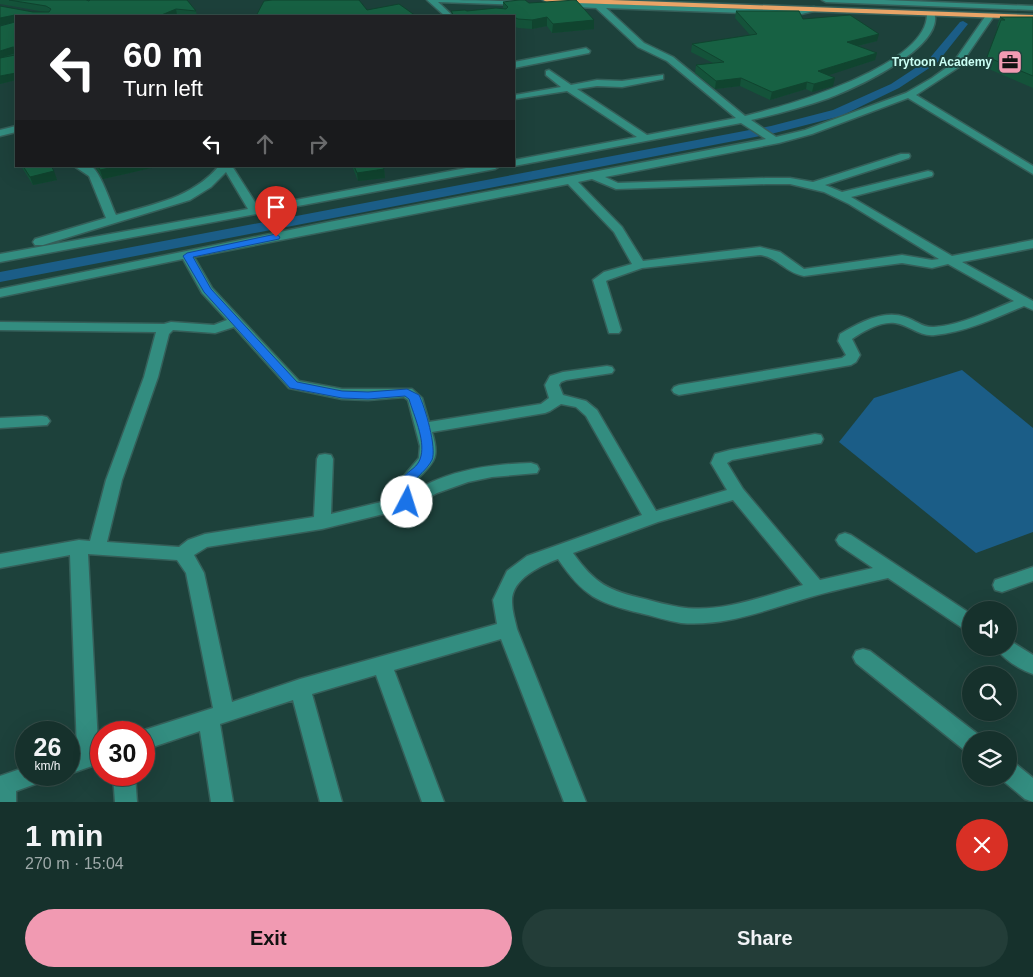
<!DOCTYPE html>
<meta charset="utf-8">
<style>
:root{--surface:#16312c;--page:#233d38;--text:#f1f3f6;--muted:#9ea9a9;--line:#354c48;--accent:#f19ab2}
body{margin:0;font-family:Helvetica,sans-serif;background:var(--page);color:var(--text);height:100vh;display:flex;flex-direction:column;font-size:19px;white-space:nowrap}
*{box-sizing:border-box;margin:0}
p{font-size:16px;color:var(--muted)}
.icon{flex:none;width:28px;height:28px;fill:none;stroke:currentColor;stroke-width:2;stroke-linecap:round;stroke-linejoin:round}
.map{position:relative;height:802px;overflow:hidden}
.sheet{display:flex;flex-direction:column;background:var(--surface);flex:1}
.sheet>*{flex:none}
.guide{position:absolute;left:15px;top:15px;width:500px;height:152px;border-radius:0px;box-shadow:0 5px 20px #0002,0 0 0 1px var(--line);background:#202124;color:#fff;overflow:hidden}
.buttons{position:absolute;left:962px;top:601px;display:grid;gap:10px}
.buttons a{display:grid;place-items:center;width:55px;height:55px;border-radius:50%;background:var(--surface);box-shadow:0 5px 20px #0002,0 0 0 1px var(--line);font-size:25px}
.speed{position:absolute;left:15px;top:721px;display:flex;gap:10px;font-size:25px;font-weight:700;text-align:center}
.speed>*{display:grid;place-content:center;width:65px;height:65px;border-radius:50%;background:var(--surface);box-shadow:0 5px 20px #0002,0 0 0 1px var(--line);line-height:1}
.speed small{font-size:12px;font-weight:400}
.speed .limit{border:8px solid #d22;background:#fff;color:#111}
.pin{position:absolute;display:grid;place-items:center;width:42px;height:42px;color:#fff;margin:-51px -21px;border-radius:50% 50% 50% 0;rotate:-45deg;box-shadow:0 0 5px #0007}
.pin .icon{rotate:45deg}
.me{position:absolute;width:55px;margin:-28px;rotate:5deg;stroke-linejoin:round;filter:drop-shadow(0 0 4px #0008)}
.turn{display:flex;align-items:center;gap:18px;height:105px;padding:0 25px;font-size:22px}
.turn .icon{width:65px;height:65px;stroke-width:2.5}
.turn b{display:block;font-size:35px;line-height:42px}
.lanes{display:flex;align-items:center;height:48px;padding:0 25px;background:#0003;justify-content:center;gap:25px;direction:ltr}
.lanes .off{opacity:.35}
.round{display:grid;place-items:center;flex:none;width:52px;height:52px;border-radius:26px;background:var(--page)}
.overview{display:flex;align-items:center;justify-content:space-between;height:85px;padding:0 25px}
h1{font-size:30px;font-weight:700;line-height:38px}
.action{display:flex;gap:10px;margin-top:auto;padding:10px 25px}
.action a{flex:1;height:58px;border-radius:30px;background:var(--accent);color:#111;font-size:20px;font-weight:700;line-height:58px;text-align:center}
.action a+a{background:var(--page);color:var(--text)}
.map>svg:first-child{display:block}
.water{fill:#1b5d87}
.lines{fill:none;stroke-linecap:round;stroke-linejoin:round}
.canal{fill:#1b5d87;fill-rule:evenodd}
.minor-casing{stroke:#355f59;stroke-width:3}
.highway-casing{stroke:#355f59;stroke-width:3}
.minor{fill:#338d80;fill-rule:evenodd}
.highway{fill:#e9a467;fill-rule:evenodd}
.wall{fill:#14533a}
.shaded-wall{fill:#10442f}
.building{fill:#176143;stroke:#10442f}
.route{fill:#1a73e8;stroke:#114b97}
.labels{text-anchor:middle;stroke-width:4;stroke-linejoin:round;paint-order:stroke}
.far-poi-label{font-size:12px;font-weight:bold;fill:#cafef4;stroke:#1d413b;text-anchor:end}
</style>
<div class="map">
<svg width="1033" height="802" viewBox="0 0 1033 802">
<rect width="100%" height="100%" fill="#1d413b"/>
<path class="water" d="M962,370L1033,428V532L976,553L839,442L874,398Z"/>
<g class="lines">
<path class="canal" d="M963,21L968,24L937,63L899,88L841,116L771,134L0,282V272L771,126L833,110L891,84L929,59L960,22Z"/>
<defs>
<g id="minor">
<path d="M427,0C444,0 516,0 526,3L522,5L438,2L453,16H445Z"/>
<path d="M822,0H884L1033,6V10L826,2Z"/>
<path d="M557,2L797,11L814,7V11L797,15L606,8L644,43L673,57L745,116C786,106 928,66 927,14L934,12C946,47 855,88 829,98C804,107 777,114 751,120L776,137L805,130L906,93L932,78L953,63L987,14H993L994,16L959,67L916,95L1033,166V174L908,98L812,134L779,143L605,177L618,183L766,178H790L813,182L901,154H909L910,156L909,158L825,185L842,192L928,171L932,172L933,174L932,176L851,197L952,256L1033,240V248L962,262L1033,301V310L1024,306C995,318 966,332 935,335C919,337 910,325 895,323C881,321 863,331 852,339L860,355L856,362L851,365L679,395L674,393L672,390L674,387L679,385L842,358L846,355L838,341L840,334C858,323 884,309 905,317C915,320 923,328 934,327C962,325 988,311 1014,301L948,264L932,268L902,263L804,276C786,273 777,257 760,255L642,268L608,280L606,281L621,330L619,333H609L593,280L604,272L632,264L614,232L568,184L194,257L212,288L299,381L342,389H412L422,398L429,422L541,404L549,398L545,385L550,376L563,372L607,366L612,367L614,370L612,373L566,380L561,382L559,385L563,395L586,401L597,410L656,511L727,490L711,463L715,454L730,450L815,434L821,435L823,439L821,443L732,460L727,463L743,489L820,580L873,568L839,545L836,540L839,535L845,533L851,535L971,614V632L964,629L888,578C864,584 839,589 814,596C771,608 727,627 681,623C668,621 653,616 640,613C598,603 583,596 558,559C540,566 511,579 512,602C512,611 515,620 517,629L586,802H564L501,639L394,670L444,802H422L376,675L312,694L342,802H320L293,700L220,724L233,802H211L200,731L144,750V732H138L213,708L186,573L177,560L88,554L98,744L101,743V763L69,774V754L77,751L70,555L0,568V554L79,540L90,541L106,480L144,377L156,332L0,330V322L164,324L171,322L214,325L227,320L202,293L183,259L0,297V289L329,222L766,139L741,123L514,166V160L637,137L567,91L515,99V95L561,87L546,75V71L549,70L571,85L597,80L622,81L663,75V79L622,87L597,86L577,89L647,135L736,118L667,61L638,47L596,8L560,6L556,4ZM592,179L616,189L766,184H790L824,192L849,204L939,259L932,260L902,255L804,269L780,252L760,247L643,261L622,227L578,182ZM234,327L289,388L342,399L368,400L404,397L408,400L420,446L419,458L398,483V498L331,514L333,459L331,455L325,454L319,455L317,459L314,517L205,534L188,540L179,547L107,542L122,480L158,377L169,334L173,330L215,333ZM561,404L576,407L586,416L642,515L527,556L507,571L493,600L497,624L300,679L232,702L204,573L194,555L207,547L322,529L404,509L417,504L437,493L468,482L492,477L537,473L539,469L537,465L531,463C491,464 449,470 415,491L414,483C432,462 441,462 432,432L545,413L550,411ZM733,500L803,585C764,596 720,614 679,607C667,605 656,602 645,599C609,591 595,584 573,553L658,522Z"/>
<path d="M586,48L590,51L589,53L514,68V62Z"/>
<path d="M16,126V132L0,136V130Z"/>
<path d="M74,166C79,166 85,165 90,166C100,169 111,205 116,215C154,204 192,198 219,166H232L258,207L477,166H500L495,169L0,262V254L248,209L226,172L211,187L190,200L43,245H35L33,242L35,239L106,218L89,176Z"/>
<path d="M42,416L47,417L50,421L47,425L0,428V418Z"/>
<path d="M1033,567V581L1002,592L995,590L993,585L995,580Z"/>
<path d="M1009,640L1033,655V674C1021,670 1002,659 997,648H1009Z"/>
<path d="M863,649L870,651L979,735L981,740H971V752L963,749L856,663L853,657L856,651Z"/>
<path d="M1009,762L1017,765L1033,778V802L1025,799L1001,779L1000,778H1009Z"/>
<path d="M26,767V775H44L41,782L16,791V802H0V776Z"/>
<path d="M113,775H135L137,802H115Z"/>
</g>
<path id="highway" d="M543,0H611L1033,15V19L547,2Z"/>
</defs>
<use href="#minor" class="minor-casing"/>
<use href="#highway" class="highway-casing"/>
<use href="#minor" class="minor"/>
<use href="#highway" class="highway"/>
</g>
<g class="wall">
<path d="M0,0H86L89,1L90,0H187L196,11L197,16L177,15L175,16H16V80L0,84V26L15,22L0,25V6L33,12H45L0,4Z"/>
<path d="M503,2L529,3L594,29L552,33L547,26L532,29L518,28L516,27H514V16H452L451,11H467L503,9Z"/>
<path d="M736,11L803,19L877,41L858,46L875,60L828,75L833,86L812,92L806,89L770,100L740,86L715,89L695,73L696,65L713,63L691,52L692,44L750,35L735,18Z"/>
<path d="M1000,17H1033V88L984,67L998,27L997,26Z"/>
<path d="M21,166H51L57,180L33,185Z"/>
<path d="M94,166H160L103,179L95,167Z"/>
<path d="M352,166H383L384,169L385,178L358,181Z"/>
</g>
<g class="shaded-wall">
<path d="M176,9L177,15L175,16H159Z"/>
<path d="M15,15L16,22L0,25V18Z"/>
<path d="M547,17V26L532,29V20Z"/>
<rect x="514" y="18" width="2" height="9"/>
<path d="M594,20V29L552,33L553,24Z"/>
<path d="M879,34L877,41L845,49L847,42Z"/>
<path d="M13,47L16,53L0,58V51Z"/>
<path d="M877,53L875,60L817,79L818,71Z"/>
<path d="M16,73V80L0,84V76Z"/>
<path d="M741,78L740,86L715,89L716,81Z"/>
<path d="M835,78L833,86L812,92L814,84Z"/>
<path d="M807,82L806,89L770,100L772,92Z"/>
<path d="M119,166H160L103,179L100,170Z"/>
<path d="M384,169L385,178L358,181L357,173Z"/>
<path d="M54,171L57,180L33,185L30,177Z"/>
</g>
<g class="building">
<path d="M9,0H86L89,1L90,0H187L196,11L176,9L159,16H16V73L0,76V58L15,55L16,48L13,47L0,51V26L15,22V15L0,18V6L33,12H49L51,9L46,6Z"/>
<path d="M272,0H359L367,10L399,4L416,16H256L264,1Z"/>
<path d="M519,0H525L529,3L576,0L594,20L553,24L547,17L532,20L518,19L516,18H514V16H454L451,11L465,10L467,11L496,8L506,9L508,7L503,2Z"/>
<path d="M736,11H799L803,19L850,15L879,34L847,42L877,53L818,71L835,78L814,84L807,82L772,92L741,78L716,81L696,65L724,62L692,44L757,34Z"/>
<path d="M1000,17H1033V76L987,57L1001,20H1005Z"/>
<path d="M23,166H51L54,171L30,177Z"/>
<path d="M98,166H119L100,170Z"/>
<path d="M354,166H383L384,169L357,173Z"/>
</g>
<path class="route" d="M276,234L280,237L279,239L193,257L211,289L297,382L342,391L368,392L407,389L419,395C425,407 437,448 432,460C426,471 418,475 412,484L414,502L412,505H403C400,501 400,499 400,494C398,469 417,474 421,456C425,439 414,416 409,399L405,396L368,399L342,398L290,388L204,292L183,256L187,253Z"/>
<defs>
<symbol id="office-square" viewBox="-11 -11 22 22"><rect x="-9" y="-9" width="18" height="18" rx="4" fill="#f19ab2" stroke="#1d413b"/><path d="M-6-3h4V-5.5h4V-3h4V5H-6ZM-1-4.5V-3h2v-1.5ZM-6 0V1H6V0Z" fill="#111"/></symbol>
</defs>
<g fill-rule="evenodd">
<use href="#office-square" x="996" y="48" width="28" height="28"/>
</g>
<g class="labels">
<g class="far-poi-label">
<text x="992" y="66">Trytoon Academy</text>
</g>
</g>
</svg>
<div class="buttons">
<a><svg class="icon" aria-label="sound" viewBox="0 0 24 24"><path d="M4 9h4l5-4v14l-5-4H4zM17 9q2 3 0 6"/></svg></a>
<a><svg class="icon" aria-label="search" viewBox="0 0 24 24"><circle cx="10" cy="10" r="6"/><path d="M15 15l6 6"/></svg></a>
<a><svg class="icon" aria-label="layers" viewBox="0 0 24 24"><path d="M12 4l9 5-9 5-9-5zM3 14l9 5 9-5"/></svg></a>
</div>
<div class="speed"><div>26<small>km/h</small></div><div class="limit">30</div></div>
<div class="pin" style="left:276px;top:237px;background:#d93025"><svg class="icon" aria-label="arrive" viewBox="0 0 24 24"><path d="M6 21V4h12l-3 4 3 4H6"/></svg></div>
<svg class="me" style="left:407px;top:502px" viewBox="-20 -20 40 40"><circle r="19" fill="#fff"/><path d="M0-13L10 11 0 6-10 11z" fill="#1a73e8"/></svg>
<div class="guide">
<div class="turn"><svg class="icon" aria-label="left" viewBox="0 0 24 24"><path d="M17 20v-9H6M10 6l-5 5 5 5"/></svg><div><b>60 m</b>Turn left</div></div>
<div class="lanes"><svg class="icon" aria-label="left" viewBox="0 0 24 24"><path d="M17 20v-9H6M10 6l-5 5 5 5"/></svg><svg class="icon off" aria-label="ahead" viewBox="0 0 24 24"><path d="M12 20V5M6 11l6-6 6 6"/></svg><svg class="icon off" aria-label="right" viewBox="0 0 24 24"><path d="M7 20v-9h11M14 6l5 5-5 5"/></svg></div>
</div>
</div>
<section class="sheet">
<div class="overview"><div><h1>1 min</h1><p>270 m · 15:04</p></div><a class="round" style="background:#d93025;color:#fff"><svg class="icon" aria-label="close" viewBox="0 0 24 24"><path d="M6 6l12 12M18 6L6 18"/></svg></a></div>
<div class="action"><a>Exit</a><a>Share</a></div>
</section>
